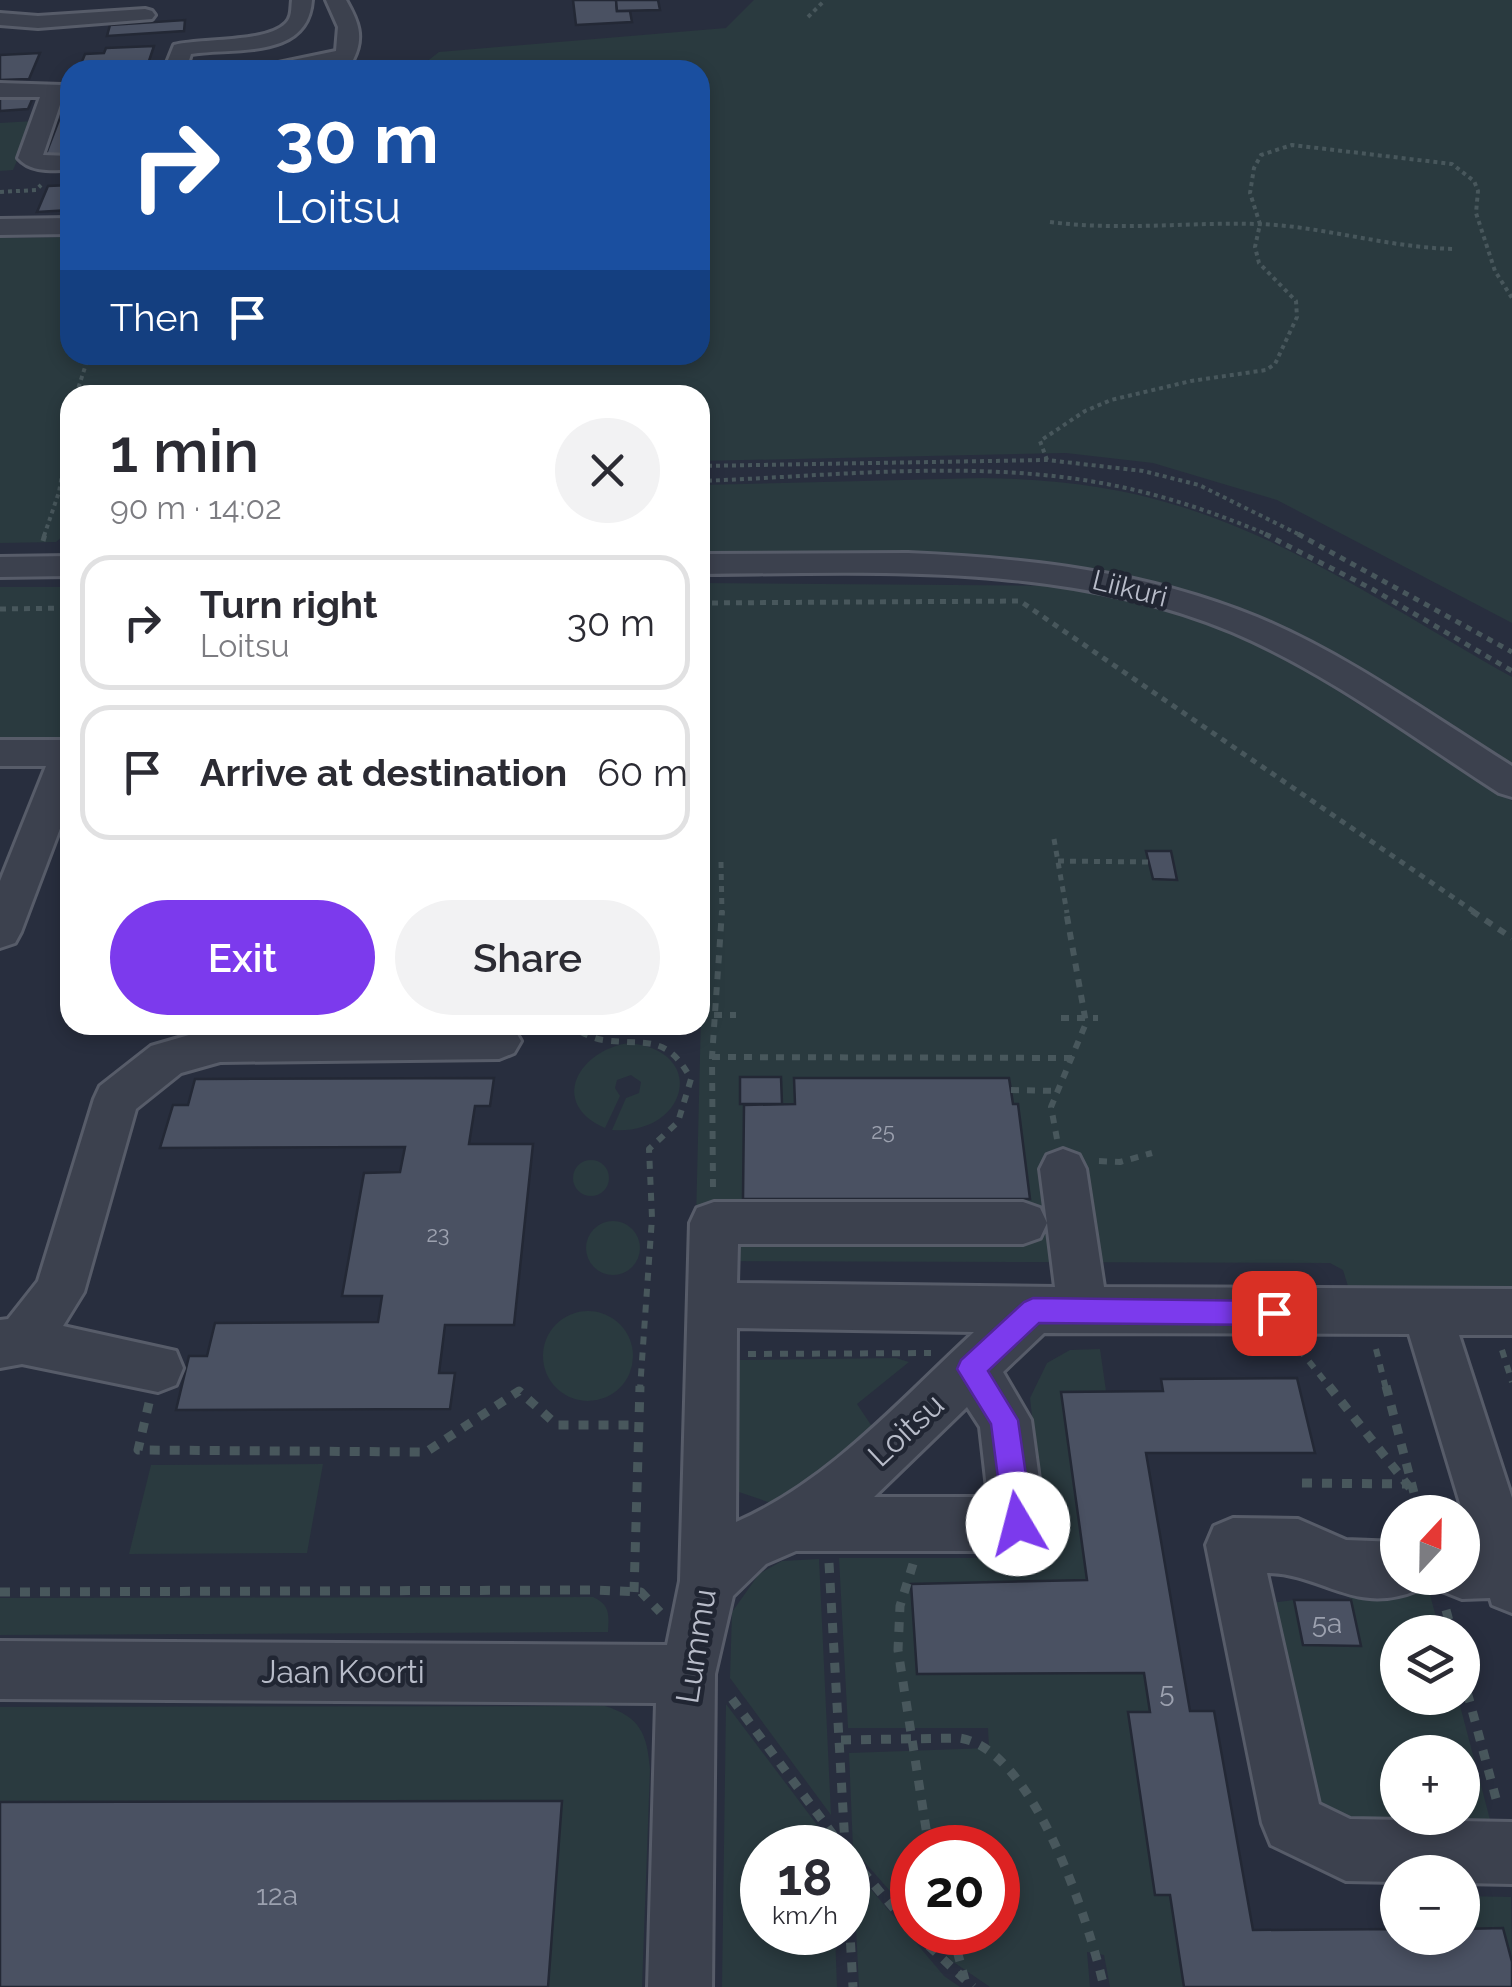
<!DOCTYPE html>
<meta charset="utf-8">
<style>
:root{--surface:#fff;--page:#f2f2f3;--text:#2b2b33;--muted:#7c7c81;--line:#e1e1e2;--accent:#7c3aed}
body{margin:0;font-family:Raleway,sans-serif;background:var(--page);color:var(--text);height:100vh;display:flex;flex-direction:column;font-size:38px;white-space:nowrap}
*{box-sizing:border-box;margin:0}
p{font-size:32px;color:var(--muted)}
.icon{flex:none;width:55px;height:55px;fill:none;stroke:currentColor;stroke-width:2;stroke-linecap:round;stroke-linejoin:round}
.map{position:relative;flex:1;overflow:hidden}
.details{position:absolute;left:60px;top:385px;width:650px;height:650px;display:flex;flex-direction:column;background:var(--surface);border-radius:30px;box-shadow:0 5px 15px #0003}
.details>*{flex:none}
.guide{position:absolute;left:60px;top:60px;width:650px;height:305px;border-radius:30px;box-shadow:0 5px 15px #0003;background:#1a4fa0;color:#fff;overflow:hidden}
.needle{width:65px;rotate:22deg}
.fabs{position:absolute;left:1380px;top:1495px;display:grid;gap:20px}
.fabs a{display:grid;place-items:center;width:100px;height:100px;border-radius:50%;background:var(--surface);box-shadow:0 5px 15px #0003;font-size:50px}
.speed{position:absolute;left:740px;top:1825px;display:flex;gap:20px;font-size:50px;font-weight:700;text-align:center}
.speed>*{display:grid;place-content:center;width:130px;height:130px;border-radius:50%;background:var(--surface);box-shadow:0 5px 15px #0003;line-height:1}
.speed small{font-size:25px;font-weight:400}
.speed .limit{border:15px solid #d22;background:#fff;color:#111}
.pin{position:absolute;display:grid;place-items:center;width:85px;height:85px;color:#fff;margin:-42px;border-radius:20px;box-shadow:0 5px 15px #0006}
.me{position:absolute;width:110px;margin:-55px;rotate:352deg;stroke-linejoin:round;filter:drop-shadow(0 0 8px #0008)}
.turn{display:flex;align-items:center;gap:35px;height:210px;padding:0 50px;font-size:45px}
.turn .icon{width:130px;height:130px;stroke-width:2.5}
.turn b{display:block;font-size:70px;line-height:85px}
.then{display:flex;align-items:center;height:95px;padding:0 50px;background:#0003;gap:20px;font-size:38px}
.round{display:grid;place-items:center;flex:none;width:105px;height:105px;border-radius:52px;background:var(--page)}
.overview{display:flex;align-items:center;justify-content:space-between;height:170px;padding:0 50px}
h1{font-size:60px;font-weight:600;line-height:75px}
.button{display:flex;gap:20px;margin-top:auto;padding:20px 50px}
.button a{flex:1;height:115px;border-radius:60px;background:var(--accent);color:#fff;font-size:40px;font-weight:600;line-height:115px;text-align:center}
.button a+a{background:var(--page);color:var(--text)}
ul{padding:0;list-style:none}
li{display:flex;align-items:center;gap:30px;height:135px;margin:0 20px 15px;padding:0 30px;border:5px solid var(--line);border-radius:30px}
li div{flex:1}
li b{display:block;font-size:38px}
li em{font-style:normal}
.map>svg:first-child{display:block}
.green{fill:#2a3a3f;fill-rule:evenodd}
.building{fill:#4a5162;stroke:#232835;stroke-width:2.5}
.lines{fill:none;stroke-linecap:round;stroke-linejoin:round}
.minor-casing{stroke:#575c69;stroke-width:6}
.path-far3{stroke:#48575c;stroke-width:4;stroke-dasharray:4 4;stroke-linecap:butt}
.path-far2{stroke:#48575c;stroke-width:5;stroke-dasharray:6 6;stroke-linecap:butt}
.path-far1{stroke:#48575c;stroke-width:6;stroke-dasharray:8 8;stroke-linecap:butt}
.path{stroke:#48575c;stroke-width:9;stroke-dasharray:10 10;stroke-linecap:butt}
.minor{fill:#3c414e;fill-rule:evenodd}
.route{fill:#7c3aed;stroke:#51269a;stroke-width:2.5}
.labels{text-anchor:middle;stroke-width:9;stroke-linejoin:round;paint-order:stroke}
.number-label{font-size:22px;fill:#9ca1af}
.street-label{font-size:28px;fill:#b8bcc9;stroke:#212633}
.near-number-label{font-size:28px;fill:#9ca1af}
.near-street-label{font-size:32px;fill:#b8bcc9;stroke:#212633}
</style>
<div class="map">
<svg width="1512" height="1987" viewBox="0 0 1512 1987">
<rect width="100%" height="100%" fill="#282e3e"/>
<g class="green">
<path d="M754,0H1512V623L1277,500L1153,463L1066,453L700,461V395H70V530L56,542L0,543V238L70,237V355H700V70H350L421,66L439,52L726,28Z"/>
<path d="M34,121L13,170L0,171V123Z"/>
<path d="M983,478C1050,479 1115,486 1179,506C1297,542 1405,617 1512,677V771L1178,591L1049,564L982,559L700,557V485Z"/>
<path d="M700,583L1073,586L1158,606L1228,631L1300,667L1512,801V1296H1351L1343,1270L1330,1263L695,1261L703,933Z"/>
<rect x="0" y="587" width="70" height="161"/>
<path d="M629,1043C710,1051 687,1136 612,1130L626,1098L639,1093L641,1082L631,1075L617,1080L615,1088L620,1096L605,1128C548,1103 579,1050 629,1043Z"/>
<circle cx="591" cy="1178" r="18"/>
<circle cx="613" cy="1248" r="27"/>
<circle cx="588" cy="1356" r="45"/>
<path d="M1100,1349L1106,1391L1061,1393L1087,1580L912,1584L917,1673H1144L1150,1712H1128L1155,1895H1170L1184,1987H1110L1104,1955L1087,1952L1090,1987H990L952,1961L927,1933L998,1932V1848H912V1916L853,1849L849,1753L989,1748L988,1728H848L839,1558H1048L1030,1398L1047,1363L1070,1350Z"/>
<path d="M896,1358L909,1362L857,1404L873,1428L793,1501L774,1504L736,1491L737,1360Z"/>
<path d="M323,1464L307,1553L129,1554L151,1465Z"/>
<path d="M819,1559L831,1815L730,1678L732,1612L759,1574L782,1561Z"/>
<path d="M1429,1591L1440,1632H1398V1698H1458L1493,1831L1329,1820L1311,1796L1271,1603L1294,1600L1303,1645L1361,1646L1348,1592ZM1398,1752H1462V1818H1398Z"/>
<path d="M593,1597C610,1605 609,1614 608,1632L0,1635V1598Z"/>
<path d="M726,1704L830,1842L831,1847L762,1848V1932L835,1933L837,1987H722Z"/>
<path d="M605,1706C640,1717 647,1733 650,1769L642,1987H548L562,1802H0V1707Z"/>
<path d="M853,1868L944,1976L960,1987H859Z"/>
<path d="M1462,1896L1511,1897L1512,1962L1503,1929H1469Z"/>
</g>
<g class="building">
<path d="M573,0H616L617,11H630L632,22L576,25Z"/>
<path d="M616,0H658L660,10L617,11Z"/>
<path d="M185,20L184,31L107,36L110,25Z"/>
<path d="M154,46L146,70L79,69L85,54L104,53L106,48Z"/>
<path d="M40,53L29,79L0,80V55Z"/>
<path d="M35,93L28,109L0,111V95Z"/>
<path d="M70,119V157L44,159L59,120Z"/>
<path d="M70,185V210L37,212L48,186Z"/>
<path d="M1146,851H1171L1177,880L1153,879Z"/>
<path d="M740,1077H781L782,1104H740Z"/>
<path d="M494,1078L490,1106H475L469,1144H533L514,1325H445L439,1373H455L450,1409L176,1410L189,1356H207L215,1323L378,1322L382,1296H342L364,1173L400,1172L405,1147L160,1148L173,1105H188L195,1079Z"/>
<path d="M794,1078H1009L1013,1104H1018L1030,1199H743L744,1105L795,1104Z"/>
<path d="M1297,1378L1315,1453H1146L1190,1711H1214L1253,1930L1398,1929V1938H1462V1929L1503,1928L1512,1962V1987H1184L1170,1895H1155L1128,1712H1150L1144,1673L917,1674L911,1584L1087,1580L1061,1392L1163,1391L1161,1379Z"/>
<path d="M1294,1600H1351L1361,1646L1303,1645Z"/>
<path d="M562,1801L548,1987H0V1802Z"/>
</g>
<g class="lines">
<defs>
<g id="minor">
<path d="M292,0H312C308,60 235,47 191,54L186,70H164L174,45C203,38 267,43 286,23C292,17 291,9 292,0Z"/>
<path d="M326,0H346C358,21 365,37 353,60L322,70H266L269,65L336,51L338,27Z"/>
<path d="M145,9L152,11L155,15L152,19L38,28L0,25V13L38,16Z"/>
<path d="M0,83L62,85L65,90L43,155L70,156V170C52,170 31,173 18,158L40,97H0Z"/>
<path d="M70,218V234L0,235V219Z"/>
<path d="M908,553C1028,558 1145,571 1257,617C1348,655 1429,714 1512,766V797L1499,793C1412,737 1328,673 1232,632C1064,562 879,573 700,574V554Z"/>
<path d="M70,556V576L0,577V557Z"/>
<path d="M0,740H70V802L21,932L15,943L0,948V881L46,766H0Z"/>
<path d="M504,1025L514,1029L521,1041L514,1053L499,1059L220,1062L181,1073L136,1109L84,1292L63,1326L176,1351L183,1368L176,1385L158,1392L22,1364L0,1368V1320L8,1319L38,1281L94,1099L100,1086L151,1046L220,1026Z"/>
<path d="M1063,1149L1079,1155L1086,1169L1104,1287L1512,1289V1335H1459L1512,1498V1613L1492,1605L1490,1598L1462,1599L1442,1591L1437,1578H1462V1543H1472L1409,1334L1044,1333L1003,1372L1031,1420L1045,1524L1037,1543L1018,1551H796L766,1564L733,1596L715,1674L712,1987H648L656,1703L0,1699V1641L667,1645L680,1581L690,1223L697,1208L714,1202H1023L1040,1208L1047,1223L1040,1169L1047,1155ZM1047,1223L1055,1287L737,1283L738,1244H1023L1040,1238ZM737,1328L974,1332C900,1400 830,1481 736,1522ZM967,1407L980,1427L988,1497H874Z"/>
<path d="M1233,1518L1298,1519L1346,1540L1398,1542V1578H1423L1418,1590C1354,1616 1324,1574 1267,1573L1319,1804L1350,1819L1512,1822V1884L1462,1883V1872H1398V1882L1346,1881L1271,1845L1262,1823L1206,1545L1214,1526Z"/>
</g>
</defs>
<use href="#minor" class="minor-casing"/>
<g class="path-far3">
<path d="M808,17L825,0"/>
<path d="M0,192L36,190L41,185"/>
<path d="M1050,222C1120,231 1188,222 1258,224C1323,226 1388,248 1456,249"/>
<path d="M76,395L89,355"/>
<path d="M1047,460L1040,441L1085,411L1111,400L1191,381L1266,370L1275,364L1297,317L1296,301L1259,263L1255,247L1260,224L1250,193L1254,168L1261,155L1292,145L1452,164L1474,181L1478,191L1476,213L1495,271L1512,298"/>
<path d="M700,466L1047,460L1143,471L1199,485L1302,536"/>
<path d="M700,481C840,476 988,457 1126,488C1176,499 1223,516 1271,536"/>
<path d="M44,536L59,492L70,430"/>
</g>
<g class="path-far2">
<path d="M1265,534L1372,589L1512,671"/>
<path d="M1298,534L1512,652"/>
<path d="M43,541L45,534"/>
<path d="M700,603L1020,601L1476,913"/>
<path d="M0,609L70,608"/>
<path d="M1054,839L1067,913"/>
<path d="M1058,861L1149,862"/>
<path d="M721,862L722,913"/>
</g>
<g class="path-far1">
<path d="M1472,911L1512,938"/>
<path d="M714,1015H736"/>
<path d="M1061,1018H1098"/>
<path d="M566,1025C578,1030 590,1038 603,1040C647,1046 666,1033 691,1079L678,1122L649,1149L652,1218L640,1389"/>
<path d="M712,1057L1072,1058"/>
<path d="M1011,1090L1058,1091"/>
<path d="M1057,1139L1051,1107L1086,1023L1066,911"/>
<path d="M1099,1161L1120,1162L1152,1153"/>
<path d="M713,1187L712,1057L722,911"/>
<path d="M1299,1349L1331,1389"/>
<path d="M1376,1349L1386,1389"/>
<path d="M1502,1350L1512,1382"/>
<path d="M748,1354L931,1353"/>
</g>
<g class="path">
<path d="M1329,1386L1410,1488"/>
<path d="M1386,1386L1419,1512"/>
<path d="M149,1403L138,1450L426,1452L519,1391L557,1425H637"/>
<path d="M1302,1483L1406,1484"/>
<path d="M829,1563L853,1987"/>
<path d="M913,1564L900,1606L898,1650L929,1848"/>
<path d="M0,1592L594,1590L641,1592L660,1612"/>
<path d="M634,1592L640,1386"/>
<path d="M1446,1610L1452,1632"/>
<path d="M1462,1673L1498,1806"/>
<path d="M732,1699L843,1848"/>
<path d="M841,1740L959,1738C1034,1748 1089,1923 1104,1987"/>
<path d="M849,1855L912,1930"/>
<path d="M914,1932L973,1987"/>
<path d="M952,1932L965,1980"/>
</g>
<use href="#minor" class="minor"/>
</g>
<path class="route" d="M1033,1298L1274,1301L1284,1304L1288,1313L1284,1321L1274,1325L1039,1323L988,1371L1018,1420L1033,1524L1029,1534L1018,1538L1008,1534L1004,1524L991,1424L957,1369L961,1360L1024,1302Z"/>
<g class="labels">
<g class="number-label">
<text x="883" y="1139">25</text>
<text x="438" y="1242">23</text>
</g>
<g class="street-label">
<text transform="translate(1130 588) rotate(14)" y="10">Liikuri</text>
</g>
<g class="near-number-label">
<text x="1327" y="1633">5a</text>
<text x="1167" y="1702">5</text>
<text x="277" y="1905">12a</text>
</g>
<g class="near-street-label">
<text transform="translate(906 1430) rotate(-43)" y="11">Loitsu</text>
<text transform="translate(696 1646) rotate(-81)" y="11">Lummu</text>
<text x="343" y="1683">Jaan Koorti</text>
</g>
</g>
</svg>
<div class="fabs">
<a><svg class="needle" viewBox="-14 -14 28 28"><path d="M0-13l5 13h-10z" fill="#e53935"/><path d="M0 13l5-13h-10z" fill="#7c7c81"/></svg></a>
<a><svg class="icon" aria-label="layers" viewBox="0 0 24 24"><path d="M12 4l9 5-9 5-9-5zM3 14l9 5 9-5"/></svg></a>
<a>+</a>
<a>−</a>
</div>
<div class="speed"><div>18<small>km/h</small></div><div class="limit">20</div></div>
<div class="pin" style="left:1274px;top:1313px;background:#d93025"><svg class="icon" aria-label="arrive" viewBox="0 0 24 24"><path d="M6 21V4h12l-3 4 3 4H6"/></svg></div>
<svg class="me" style="left:1018px;top:1524px" viewBox="-20 -20 40 40"><circle r="19" fill="#fff"/><path d="M0-13L10 11 0 6-10 11z" fill="#7c3aed"/></svg>
<div class="guide">
<div class="turn"><svg class="icon" aria-label="right" viewBox="0 0 24 24"><path d="M7 20v-9h11M14 6l5 5-5 5"/></svg><div><b>30 m</b>Loitsu</div></div>
<div class="then">Then<svg class="icon" aria-label="arrive" viewBox="0 0 24 24"><path d="M6 21V4h12l-3 4 3 4H6"/></svg></div>
</div>
<section class="details">
<div class="overview"><div><h1>1 min</h1><p>90 m · 14:02</p></div><a class="round"><svg class="icon" aria-label="close" viewBox="0 0 24 24"><path d="M6 6l12 12M18 6L6 18"/></svg></a></div>
<ul>
<li><svg class="icon" aria-label="right" viewBox="0 0 24 24"><path d="M7 20v-9h11M14 6l5 5-5 5"/></svg><div><b>Turn right</b><p>Loitsu</p></div><em>30 m</em></li>
<li><svg class="icon" aria-label="arrive" viewBox="0 0 24 24"><path d="M6 21V4h12l-3 4 3 4H6"/></svg><div><b>Arrive at destination</b></div><em>60 m</em></li>
</ul>
<div class="button"><a>Exit</a><a>Share</a></div>
</section>
</div>
